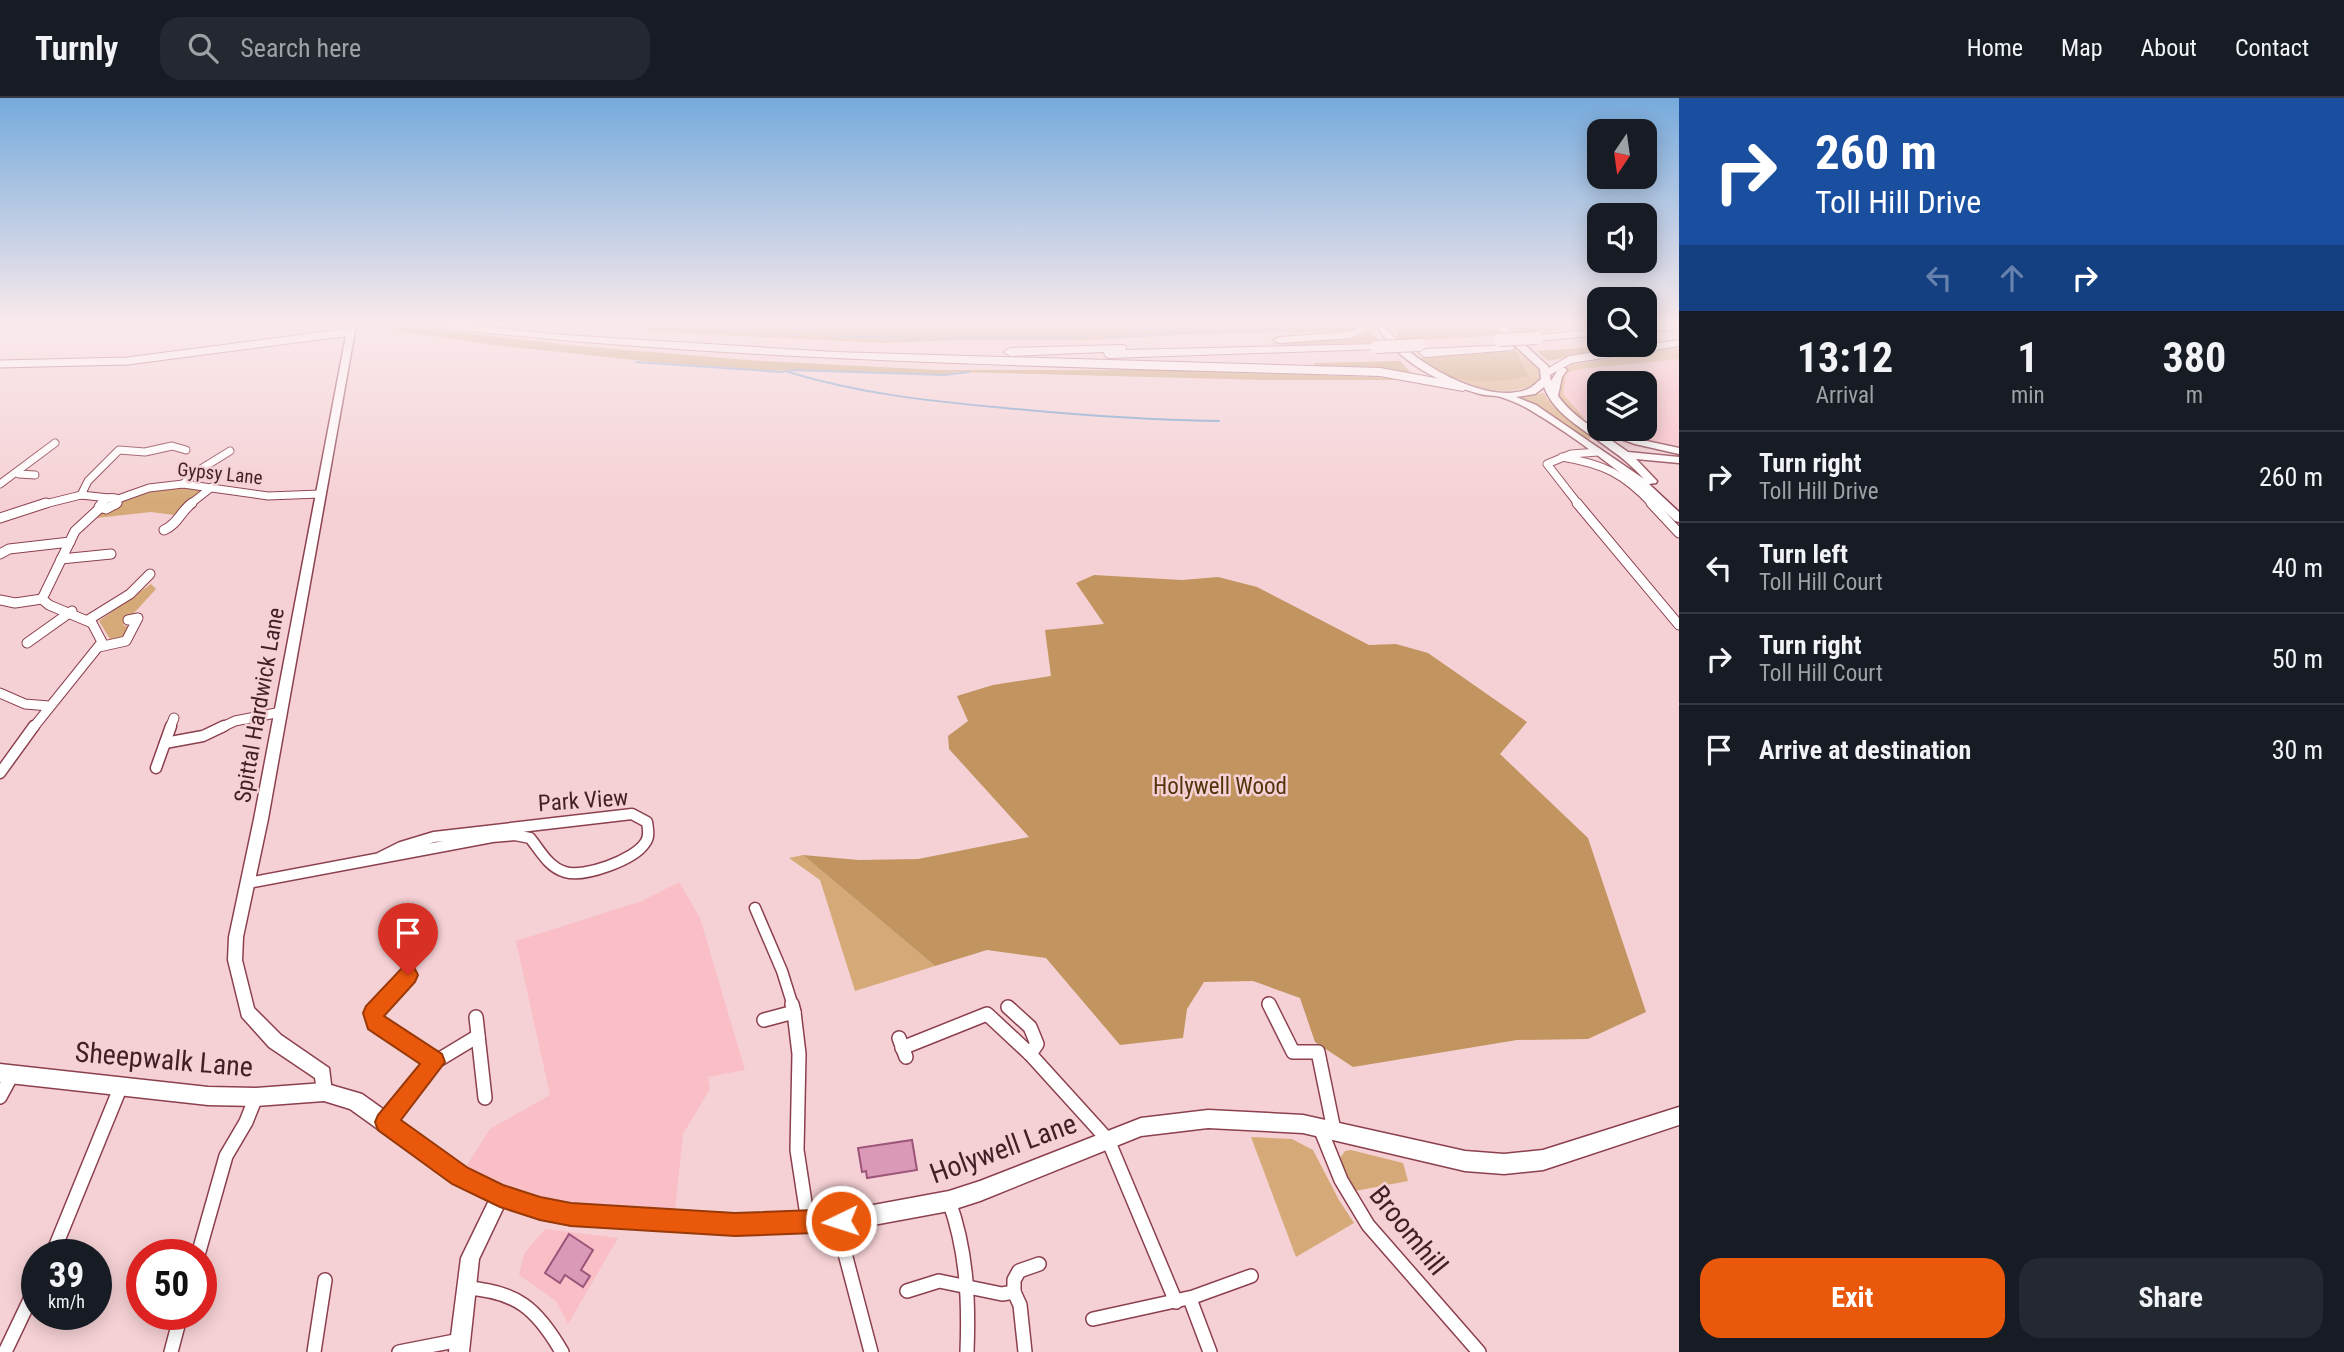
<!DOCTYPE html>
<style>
:root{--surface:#171b24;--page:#242831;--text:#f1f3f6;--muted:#9ea1a6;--line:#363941;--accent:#ea580c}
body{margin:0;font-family:"Roboto Condensed",sans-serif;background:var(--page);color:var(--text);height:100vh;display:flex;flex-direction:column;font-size:26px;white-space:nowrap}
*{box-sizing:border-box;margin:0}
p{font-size:23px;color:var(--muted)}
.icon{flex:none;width:38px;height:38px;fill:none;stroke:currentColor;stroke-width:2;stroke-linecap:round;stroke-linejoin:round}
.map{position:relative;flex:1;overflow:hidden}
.details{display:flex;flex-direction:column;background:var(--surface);width:665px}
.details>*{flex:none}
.banner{background:#1a4fa0;color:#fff;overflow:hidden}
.needle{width:46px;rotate:193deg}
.buttons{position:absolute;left:1587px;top:21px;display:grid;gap:14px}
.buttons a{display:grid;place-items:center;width:70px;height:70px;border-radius:14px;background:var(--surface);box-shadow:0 4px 18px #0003;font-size:35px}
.speed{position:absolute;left:21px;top:1141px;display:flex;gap:14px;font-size:35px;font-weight:700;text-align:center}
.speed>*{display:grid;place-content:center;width:91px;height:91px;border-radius:50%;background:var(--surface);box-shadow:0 4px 18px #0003;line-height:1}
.speed small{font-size:18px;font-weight:400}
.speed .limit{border:10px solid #d22;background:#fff;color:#111}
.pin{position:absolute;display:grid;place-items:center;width:60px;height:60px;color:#fff;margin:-72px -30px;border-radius:50% 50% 50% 0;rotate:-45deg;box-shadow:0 0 7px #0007}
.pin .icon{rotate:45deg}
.me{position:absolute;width:77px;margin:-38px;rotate:266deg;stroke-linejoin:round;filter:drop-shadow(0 0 5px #0008)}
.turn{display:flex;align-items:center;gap:24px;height:147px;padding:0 21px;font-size:32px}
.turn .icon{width:91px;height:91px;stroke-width:2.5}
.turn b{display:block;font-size:49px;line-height:60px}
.lanes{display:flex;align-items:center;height:66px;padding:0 21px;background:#0003;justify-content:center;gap:35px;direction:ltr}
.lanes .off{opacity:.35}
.eta{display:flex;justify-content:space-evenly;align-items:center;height:119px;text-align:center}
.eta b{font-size:42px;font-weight:700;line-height:49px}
.button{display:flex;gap:14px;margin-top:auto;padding:14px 21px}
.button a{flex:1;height:80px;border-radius:21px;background:var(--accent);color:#fff;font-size:28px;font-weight:700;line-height:80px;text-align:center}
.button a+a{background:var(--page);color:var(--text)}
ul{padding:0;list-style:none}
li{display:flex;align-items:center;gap:21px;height:91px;padding:0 21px;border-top:2px solid var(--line)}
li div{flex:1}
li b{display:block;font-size:26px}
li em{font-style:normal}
header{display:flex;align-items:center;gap:42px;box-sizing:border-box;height:98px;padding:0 35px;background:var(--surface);border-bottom:2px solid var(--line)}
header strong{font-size:33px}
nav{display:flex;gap:38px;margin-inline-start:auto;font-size:24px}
.search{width:490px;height:63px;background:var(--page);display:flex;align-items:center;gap:18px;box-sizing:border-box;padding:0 24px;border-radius:21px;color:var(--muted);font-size:26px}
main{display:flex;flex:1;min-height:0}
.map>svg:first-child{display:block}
.built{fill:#f9bec6}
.green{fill:#d5aa78}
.forest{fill:#c19460}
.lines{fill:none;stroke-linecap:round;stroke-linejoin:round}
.stream{stroke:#6c9aca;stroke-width:2}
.building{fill:#da99b7;stroke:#9d5579;stroke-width:2}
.minor-far3-casing{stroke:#8c404e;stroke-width:9}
.minor-far2-casing{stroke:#8c404e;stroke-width:11}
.minor-far1-casing{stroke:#8c404e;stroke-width:13}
.minor-casing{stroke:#8c404e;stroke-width:16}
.tertiary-casing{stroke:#8c404e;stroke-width:3}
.secondary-casing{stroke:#8c404e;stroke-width:3}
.primary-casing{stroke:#8c404e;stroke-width:3}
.motorway-casing{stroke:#8c404e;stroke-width:2}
.minor-far3{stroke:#fff;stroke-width:7}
.minor-far2{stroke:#fff;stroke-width:9}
.minor-far1{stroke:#fff;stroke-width:10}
.minor{stroke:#fff;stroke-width:13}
.tertiary{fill:#fff;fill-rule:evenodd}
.secondary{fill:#fff;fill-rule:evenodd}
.primary{fill:#fff;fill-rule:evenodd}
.motorway{fill:#fff;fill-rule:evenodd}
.motorway-bridge-casing{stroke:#8c404e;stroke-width:14;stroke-linecap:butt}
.motorway-bridge{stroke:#fff;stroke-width:12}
.route{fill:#ea580c;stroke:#983908;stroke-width:2}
.labels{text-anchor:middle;stroke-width:5;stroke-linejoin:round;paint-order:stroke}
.far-street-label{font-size:19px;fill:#401f25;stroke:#f5d1d5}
.street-label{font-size:23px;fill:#401f25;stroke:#f5d1d5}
.park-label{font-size:23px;fill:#533409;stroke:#f5d1d5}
.near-street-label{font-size:28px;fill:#401f25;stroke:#f5d1d5}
</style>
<header>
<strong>Turnly</strong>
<div class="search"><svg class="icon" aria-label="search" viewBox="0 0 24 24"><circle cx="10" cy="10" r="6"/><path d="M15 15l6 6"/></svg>Search here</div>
<nav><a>Home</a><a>Map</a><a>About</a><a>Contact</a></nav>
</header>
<main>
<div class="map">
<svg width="1679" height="1254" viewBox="0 0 1679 1254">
<rect width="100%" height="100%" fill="#f5d1d5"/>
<g class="built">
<path d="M1679,259V352L1606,331H1645V285H1600L1599,328L1571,311L1564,303L1559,282L1568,271Z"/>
<path d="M679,784L700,820L745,972L708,979L710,991L683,1036L674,1122L571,1117L460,1078L490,1031L550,997L516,843L642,803Z"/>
<path d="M545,1131L618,1140L568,1226L556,1203L519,1177L524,1156Z"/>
</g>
<g class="green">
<path d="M1679,249V261L1581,271L1566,275L1563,296L1585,321C1561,310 1544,285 1572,267Z"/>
<path d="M1517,253H1524L1539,267L1542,279C1518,308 1455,285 1429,269L1441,273L1523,263Z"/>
<path d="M1544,295C1554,314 1575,324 1593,336L1590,341H1587L1536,307L1519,299Z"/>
<path d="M210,389L174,417L151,414L87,421L149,390Z"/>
<path d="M151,486L156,491L123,527L129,529L122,539L110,541L99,523Z"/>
<path d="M803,757L935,868L855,893L820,782L789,760Z"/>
<path d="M1251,1039L1292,1041L1313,1052L1339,1102L1354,1125L1296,1159Z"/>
<path d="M1351,1052L1403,1065L1408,1083L1355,1093L1338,1063L1345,1053Z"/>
</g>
<g class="forest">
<path d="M360,227H401L578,248L761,263L939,272H1168L1401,280V282H1265L957,274L940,277L758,272L663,265L494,247Z"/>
<path d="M591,227H1360L1352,233L1193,236L1089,242H960L883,245L667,234Z"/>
<path d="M1399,227C1424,227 1486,222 1504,237L1398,243L1396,229Z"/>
<path d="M1508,227H1594L1596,229L1517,235Z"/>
<path d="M1371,234L1381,244L1304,247L1264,246L1358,239Z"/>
<path d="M1615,248L1602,253L1548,263L1537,253Z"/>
<path d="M1517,253L1528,278C1490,287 1448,287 1417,260Z"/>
<path d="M1400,263L1411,275L1320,270L1313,265Z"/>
<path d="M1094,477L1182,482L1218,479L1257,489L1369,547L1396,546L1428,555L1527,624L1500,656L1588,740L1646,914L1588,941L1517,942L1353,969L1315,944L1300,900L1253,883L1204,884L1187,911L1183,940L1120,947L1046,860L987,852L935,868L803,757L859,762L918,761L1029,739L949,651L948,638L968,623L957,598L993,587L1051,578L1045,532L1104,526L1076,485Z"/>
</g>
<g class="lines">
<g class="stream">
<path d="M664,227H696"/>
<path d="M752,227L810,231L833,238L912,241L1088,239L1100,234L1258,227"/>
<path d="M721,232L800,237"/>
<path d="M1106,239L1347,228"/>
<path d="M636,264L781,274L794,272L944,277L969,274"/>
<path d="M788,274C861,296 929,303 1005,310C1076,317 1147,322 1219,323"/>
</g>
</g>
<g class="building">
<path d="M912,1042L917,1072L867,1080L866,1073L862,1074L858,1050Z"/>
<path d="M569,1136L593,1152L581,1172L590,1178L583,1189L565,1177L560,1185L545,1175Z"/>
</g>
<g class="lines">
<defs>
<g id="minor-far3">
<path d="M0,266L127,263L351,234"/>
<path d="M1562,359C1604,366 1624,376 1653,407"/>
<path d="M19,376L35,377"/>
<path d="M0,386L55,345"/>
<path d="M183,386L196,374L230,353"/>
<path d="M81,397L88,383L119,352L145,354L172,348L186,352"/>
<path d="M118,401L149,390L183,386L268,398L320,396"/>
<path d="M41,407L81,397L109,400"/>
<path d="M101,407C105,400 111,398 119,401L116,407"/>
<path d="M189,407L212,389"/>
<path d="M1579,407L1547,366L1571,356L1598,354"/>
</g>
<g id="minor-far2">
<path d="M102,405L99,409L106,411L117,405"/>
<path d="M1577,405L1679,527"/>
<path d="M1651,405L1679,435"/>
<path d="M0,420L46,405"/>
<path d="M164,432C178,426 180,414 192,405"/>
<path d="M0,456L9,451L70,444"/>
<path d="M61,461L111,456"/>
<path d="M0,502L15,505L42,501"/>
<path d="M88,522L130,496L150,476"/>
<path d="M27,545L72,513"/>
<path d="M99,549L126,543L138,520L128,522"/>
<path d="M0,595L25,606L49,608"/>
<path d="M33,630L102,544L92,525L49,507L42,501L75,433L100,410"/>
<path d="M170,630L174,620"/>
<path d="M220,630L235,623L281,614"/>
</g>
<g id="minor-far1">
<path d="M165,645L203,638L224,628"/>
<path d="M156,670L171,628"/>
<path d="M0,675L34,628"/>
<path d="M248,785L492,739L515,737L530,740C540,752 548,769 565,774C584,780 634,762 645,745C650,739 648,731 647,724L632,716L434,739L401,749L379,760"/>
<path d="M755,810L782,873L793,908"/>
<path d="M1268,905L1270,908"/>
<path d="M380,908L408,877"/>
</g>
<g id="minor">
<path d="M382,906L374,915L375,924L435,964"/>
<path d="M1269,906L1293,954H1318L1334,1032"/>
<path d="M1008,909L1030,929L1037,946L1030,956"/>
<path d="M794,914L799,956L797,1052L808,1124"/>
<path d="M476,919L485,1000"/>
<path d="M764,922L794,914L792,906"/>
<path d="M899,940L906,959"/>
<path d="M902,950L987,916L1030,956L1108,1042L1176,1204"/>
<path d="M0,999L13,975"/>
<path d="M386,1024L435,964L478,938"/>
<path d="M1320,1030L1341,1082L1368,1127L1479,1254"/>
<path d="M949,1103C967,1153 969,1202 967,1254"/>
<path d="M841,1123L843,1148L871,1254"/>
<path d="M52,1157L121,988"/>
<path d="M198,1157L226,1058L246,1024L256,999"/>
<path d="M466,1190C517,1193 537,1211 562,1254"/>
<path d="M907,1193L939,1183L1002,1196L1014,1194L1020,1207L1025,1254"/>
<path d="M1014,1194V1182L1019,1173L1039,1166"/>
<path d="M1190,1201L1210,1254"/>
<path d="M1093,1221L1193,1199L1251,1178"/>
<path d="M5,1254L37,1187"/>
<path d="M171,1254L181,1216"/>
<path d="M314,1254L325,1182"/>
<path d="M399,1254L460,1242"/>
</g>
<g id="tertiary">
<path d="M348,227H356L268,721L243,839L242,862L254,910L281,937L329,970L332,994L330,1000L324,1002L318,1000L315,980L269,949L242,919L228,862L229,839L254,721Z"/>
<path d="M500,1089L506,1092L509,1098L479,1161L469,1254H449L461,1160L494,1092Z"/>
</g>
<path id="secondary" d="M0,966L208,989L256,990L324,985L362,996L467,1071L503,1089L540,1101L571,1107L735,1116L841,1113L949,1093L980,1083L1141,1020L1208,1012L1303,1017L1465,1053L1504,1056L1543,1052L1679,1009V1027L1543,1072L1504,1076L1465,1073L1303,1035L1208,1030L1141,1038L980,1103L949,1113L841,1133L735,1136L571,1127L540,1121L493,1105L453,1085L350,1011L324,1003L256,1008L208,1007L0,984Z"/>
<path id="primary" d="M1376,227H1384C1406,261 1486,309 1528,291C1533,289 1537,284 1541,281L1540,271L1493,227H1503L1548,268L1551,283L1559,270H1565L1567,272L1562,279L1558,298C1569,313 1583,323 1598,333L1597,331L1600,329V331H1611L1642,342L1679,350V356L1635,346L1598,333L1628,354L1679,359V365L1636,361L1657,383L1656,385L1649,386L1679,414V424L1675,423C1631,381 1582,343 1530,312C1522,307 1510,302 1501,299C1495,297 1487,298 1480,296C1438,284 1399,265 1376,227ZM1544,289C1555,318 1587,333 1611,352C1623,360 1634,370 1644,381L1536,307L1516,299L1535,296Z"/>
<g id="motorway">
<path d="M436,227H472L549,236L834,254L1380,270L1463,285L1469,289L1463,293L1380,278C1067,268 753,265 442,230Z"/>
<path d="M1365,227H1381L1351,240L1279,245L1273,242L1279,239L1349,234Z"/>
<path d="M1679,227V231L1645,234V228Z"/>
<path d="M1600,231V237L1537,243L1531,240L1537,237Z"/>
<path d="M1679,242V248L1572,265L1546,279L1540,275L1569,258Z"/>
<path d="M1376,246L1380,247V251L1109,260L1105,258L1104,254L1010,258L1004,254L1010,250L1122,247L1126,248V252Z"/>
<path d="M1509,247L1515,250L1513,252L1425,259L1419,255L1425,251Z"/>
</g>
</defs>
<use href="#minor-far3" class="minor-far3-casing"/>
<use href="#minor-far2" class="minor-far2-casing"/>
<use href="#minor-far1" class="minor-far1-casing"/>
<use href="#minor" class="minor-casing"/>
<use href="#tertiary" class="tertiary-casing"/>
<use href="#secondary" class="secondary-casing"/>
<use href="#primary" class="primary-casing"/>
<use href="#motorway" class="motorway-casing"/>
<use href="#minor-far3" class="minor-far3"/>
<use href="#minor-far2" class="minor-far2"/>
<use href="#minor-far1" class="minor-far1"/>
<use href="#minor" class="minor"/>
<use href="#tertiary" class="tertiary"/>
<use href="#secondary" class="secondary"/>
<use href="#primary" class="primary"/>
<use href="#motorway" class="motorway"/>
<defs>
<g id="motorway-bridge">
<path d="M1499,242L1537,240"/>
<path d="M1376,249L1419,247"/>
</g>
</defs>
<use href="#motorway-bridge" class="motorway-bridge-casing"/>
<use href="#motorway-bridge" class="motorway-bridge"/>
</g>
<linearGradient id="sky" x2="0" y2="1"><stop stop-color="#76aadc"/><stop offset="0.56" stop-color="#faeaec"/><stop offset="1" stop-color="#faeaec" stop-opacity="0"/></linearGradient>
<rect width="1679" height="403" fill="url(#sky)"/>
<path class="route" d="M408,868L415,871L418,877L415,884L384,918L442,956L445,964L401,1022L468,1070L503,1087L540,1099L571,1105L735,1115L841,1111L849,1115L853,1123L849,1131L841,1134L735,1138L571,1128L540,1122L500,1109L452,1086L378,1032L375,1024L378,1017L420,966L368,931L363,915L366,908L401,871Z"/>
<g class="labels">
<g class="far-street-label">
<text transform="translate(220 375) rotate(6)" y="7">Gypsy Lane</text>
</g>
<g class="street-label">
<text transform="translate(259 607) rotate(-80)" y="8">Spittal Hardwick Lane</text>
<text transform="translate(583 702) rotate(-4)" y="8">Park View</text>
</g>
<g class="park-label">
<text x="1220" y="696">Holywell Wood</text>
</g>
<g class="near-street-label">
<text transform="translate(164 961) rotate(5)" y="10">Sheepwalk Lane</text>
<text transform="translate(1003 1050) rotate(-20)" y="10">Holywell Lane</text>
<text transform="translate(1409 1132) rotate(51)" y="10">Broomhill</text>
</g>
</g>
</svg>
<div class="buttons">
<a><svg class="needle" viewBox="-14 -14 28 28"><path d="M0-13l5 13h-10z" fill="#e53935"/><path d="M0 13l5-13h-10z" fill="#9ea1a6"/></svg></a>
<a><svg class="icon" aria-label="sound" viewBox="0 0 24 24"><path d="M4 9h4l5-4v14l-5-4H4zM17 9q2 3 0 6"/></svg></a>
<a><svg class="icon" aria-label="search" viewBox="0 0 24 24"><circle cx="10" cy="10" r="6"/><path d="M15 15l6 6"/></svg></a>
<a><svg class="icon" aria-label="layers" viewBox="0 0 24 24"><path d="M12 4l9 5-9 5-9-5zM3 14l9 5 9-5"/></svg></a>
</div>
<div class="speed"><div>39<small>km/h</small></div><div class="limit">50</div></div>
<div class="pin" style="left:408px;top:877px;background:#d93025"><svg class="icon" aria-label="arrive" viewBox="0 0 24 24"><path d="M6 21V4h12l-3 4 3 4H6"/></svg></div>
<svg class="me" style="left:841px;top:1123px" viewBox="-20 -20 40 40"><circle r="17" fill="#ea580c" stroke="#fff" stroke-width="3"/><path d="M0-11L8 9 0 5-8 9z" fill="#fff"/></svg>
</div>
<section class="details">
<div class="banner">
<div class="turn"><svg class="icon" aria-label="right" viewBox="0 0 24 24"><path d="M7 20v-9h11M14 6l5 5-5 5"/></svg><div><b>260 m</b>Toll Hill Drive</div></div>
<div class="lanes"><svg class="icon off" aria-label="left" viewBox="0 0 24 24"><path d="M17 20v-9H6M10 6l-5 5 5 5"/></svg><svg class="icon off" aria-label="ahead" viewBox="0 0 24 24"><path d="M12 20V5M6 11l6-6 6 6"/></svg><svg class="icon" aria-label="right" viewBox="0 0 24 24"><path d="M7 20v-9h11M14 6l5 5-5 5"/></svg></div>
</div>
<div class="eta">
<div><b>13:12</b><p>Arrival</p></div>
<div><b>1</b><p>min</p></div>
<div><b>380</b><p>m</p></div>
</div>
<ul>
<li><svg class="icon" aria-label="right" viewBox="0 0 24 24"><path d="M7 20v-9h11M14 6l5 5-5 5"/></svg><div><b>Turn right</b><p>Toll Hill Drive</p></div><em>260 m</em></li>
<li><svg class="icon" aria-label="left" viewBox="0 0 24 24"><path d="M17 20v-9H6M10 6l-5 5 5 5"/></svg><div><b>Turn left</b><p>Toll Hill Court</p></div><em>40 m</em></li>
<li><svg class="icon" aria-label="right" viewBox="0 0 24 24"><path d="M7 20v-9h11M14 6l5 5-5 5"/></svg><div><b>Turn right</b><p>Toll Hill Court</p></div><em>50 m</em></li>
<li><svg class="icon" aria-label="arrive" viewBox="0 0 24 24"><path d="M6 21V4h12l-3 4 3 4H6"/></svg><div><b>Arrive at destination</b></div><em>30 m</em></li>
</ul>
<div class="button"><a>Exit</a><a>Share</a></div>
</section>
</main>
